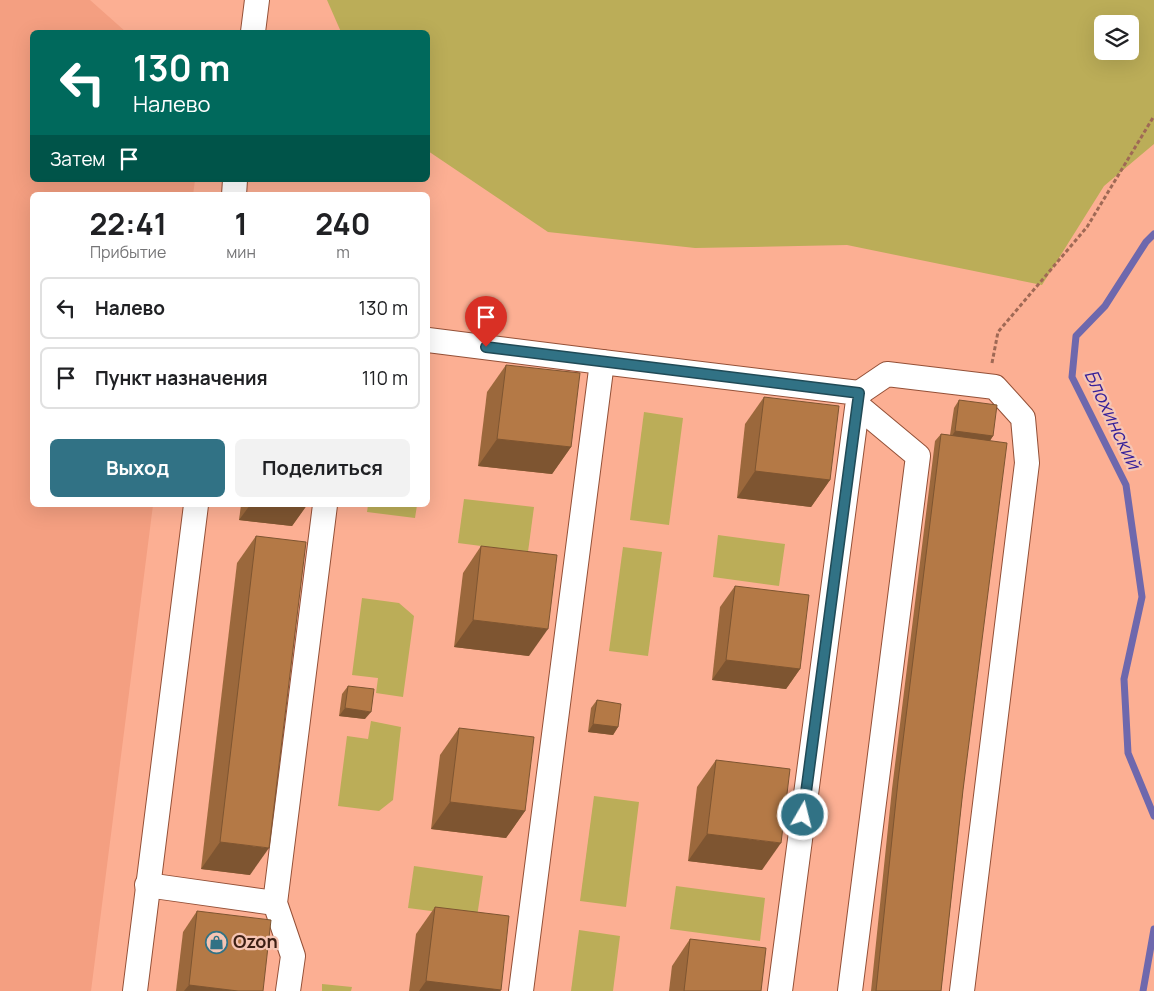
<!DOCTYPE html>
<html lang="ru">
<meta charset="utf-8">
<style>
:root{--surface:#fff;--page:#f2f2f2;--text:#202124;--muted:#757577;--line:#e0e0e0;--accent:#317285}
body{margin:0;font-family:Manrope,sans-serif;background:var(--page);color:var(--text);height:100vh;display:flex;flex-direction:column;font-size:19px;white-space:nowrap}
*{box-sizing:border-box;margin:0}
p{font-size:16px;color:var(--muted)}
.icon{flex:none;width:28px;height:28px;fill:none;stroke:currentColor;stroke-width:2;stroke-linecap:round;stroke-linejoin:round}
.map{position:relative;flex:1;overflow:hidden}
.side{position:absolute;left:30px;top:192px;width:400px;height:315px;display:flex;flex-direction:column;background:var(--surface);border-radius:8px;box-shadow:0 5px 20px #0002}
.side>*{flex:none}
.top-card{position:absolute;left:30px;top:30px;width:400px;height:152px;border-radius:8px;box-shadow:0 5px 20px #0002;background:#00695c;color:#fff;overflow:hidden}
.fabs{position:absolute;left:1094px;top:15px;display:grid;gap:10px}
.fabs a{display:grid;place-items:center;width:45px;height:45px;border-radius:8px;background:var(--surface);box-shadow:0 5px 20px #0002;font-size:25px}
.pin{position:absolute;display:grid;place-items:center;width:42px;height:42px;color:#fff;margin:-51px -21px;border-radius:50% 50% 50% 0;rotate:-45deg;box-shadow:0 0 5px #0007}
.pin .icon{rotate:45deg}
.me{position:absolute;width:55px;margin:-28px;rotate:8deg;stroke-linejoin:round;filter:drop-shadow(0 0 4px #0008)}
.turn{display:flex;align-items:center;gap:18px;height:105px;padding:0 20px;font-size:22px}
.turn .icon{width:65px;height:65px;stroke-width:2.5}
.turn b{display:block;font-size:35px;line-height:42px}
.then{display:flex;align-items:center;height:48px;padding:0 20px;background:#0003;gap:10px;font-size:19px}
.eta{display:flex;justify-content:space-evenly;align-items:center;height:85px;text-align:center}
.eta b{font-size:30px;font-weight:700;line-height:35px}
.action{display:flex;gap:10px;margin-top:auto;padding:10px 20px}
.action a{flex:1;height:58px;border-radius:8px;background:var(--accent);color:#fff;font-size:20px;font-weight:700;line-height:58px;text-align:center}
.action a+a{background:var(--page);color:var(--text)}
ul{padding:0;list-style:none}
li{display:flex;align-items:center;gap:15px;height:62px;margin:0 10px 8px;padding:0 10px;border:2px solid var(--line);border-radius:8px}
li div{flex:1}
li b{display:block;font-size:19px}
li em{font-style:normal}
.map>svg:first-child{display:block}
.built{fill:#f49f81}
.green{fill:#bbad58;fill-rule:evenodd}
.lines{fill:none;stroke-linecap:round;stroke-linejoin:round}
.stream{stroke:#6e68ad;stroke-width:7}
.minor-casing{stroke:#945037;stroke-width:26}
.path{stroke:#9f6955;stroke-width:3;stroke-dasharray:4 2.5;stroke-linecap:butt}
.minor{stroke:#fff;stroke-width:24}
.wall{fill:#9b683c}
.shaded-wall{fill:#7e5531}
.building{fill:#b47946;stroke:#7e5531}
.route-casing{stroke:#204a56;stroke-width:12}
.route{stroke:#317285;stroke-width:9}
.labels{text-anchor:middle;stroke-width:4.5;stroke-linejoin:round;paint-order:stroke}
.poi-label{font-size:18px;font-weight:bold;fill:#3c1f14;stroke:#f5c5b4;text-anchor:start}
.water-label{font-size:19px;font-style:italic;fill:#36219a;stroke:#f5c5b4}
</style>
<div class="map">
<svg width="1154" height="991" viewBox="0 0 1154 991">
<rect width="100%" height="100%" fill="#fcaf93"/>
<path class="built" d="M0,0H90L126,32H32V180H195L193,195H32V505H153L91,991H0Z"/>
<g class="green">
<path d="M327,0H1154V144L1104,186L1042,285L847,245L695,248L548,232L428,151V32H341ZM1102,24H1130V51H1102Z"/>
<path d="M644,412L683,418L669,525L630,520Z"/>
<path d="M464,499L534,507L528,552L458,543Z"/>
<path d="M368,505H417L415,518L367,512Z"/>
<path d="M718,535L785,544L779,586L713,577Z"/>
<path d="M623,547L662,552L648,656L609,651Z"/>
<path d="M362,598L399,603L414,616L403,697L376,693L378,678L352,675Z"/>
<path d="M371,721L401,727L393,800L379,811L338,806L347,736L368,739Z"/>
<path d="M594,796L639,802L626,907L580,901Z"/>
<path d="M414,866L483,876L477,917L408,908Z"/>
<path d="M676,886L765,898L760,941L670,929Z"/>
<path d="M579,930L620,936L613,991H571Z"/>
<path d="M322,984L352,987L351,991H322Z"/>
</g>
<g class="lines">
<g class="stream">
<path d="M1154,234L1146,242L1105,306L1076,336L1072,377L1126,485L1142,597L1124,679L1128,753L1154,816"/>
<path d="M1143,991L1154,929"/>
</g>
<defs>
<g id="minor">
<path d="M253,32L257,0"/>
<path d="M234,195L235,180"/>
<path d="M428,340L602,362L521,991"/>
<path d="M602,362L859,393L780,991"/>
<path d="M859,393L887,374L995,387L1023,418L1027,463L962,991"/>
<path d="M147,885L275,903"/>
<path d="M135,991L196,505"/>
<path d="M288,991L293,956L275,903L325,505"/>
<path d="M850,991L918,456L858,406"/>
</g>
</defs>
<use href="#minor" class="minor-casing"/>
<path class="path" d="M992,363L998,332L1087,227L1154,116"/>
<use href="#minor" class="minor"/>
</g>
<g class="wall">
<path d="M506,365L571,447L552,474L478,466L487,392Z"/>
<path d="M764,397L830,480L811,507L737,498L745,424Z"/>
<path d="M959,400L993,436L990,440L963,790L941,991H871L892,789L935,441L941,434L950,435L954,408Z"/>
<path d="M241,505H307L292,526L239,520Z"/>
<path d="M256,536L250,875L201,869L237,563Z"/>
<path d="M481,546L529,656L454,647L463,573Z"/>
<path d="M735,586L800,669L786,689L712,680L720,607Z"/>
<path d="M348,686L365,719L339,716L342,694Z"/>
<path d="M597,700L618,727L613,735L588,732L591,708Z"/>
<path d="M459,728L525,811L506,838L431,829L440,755Z"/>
<path d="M716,760L762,870L688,861L697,787Z"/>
<path d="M435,907L501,990L500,991H409L416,934Z"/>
<path d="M197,911L263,991H176L183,932Z"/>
<path d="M690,939L761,991H669L672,966Z"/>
</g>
<g class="shaded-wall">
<path d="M955,431L993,436L988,444L950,439Z"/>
<path d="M497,439L571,447L552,474L478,466Z"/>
<path d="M755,471L830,480L811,507L737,498Z"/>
<path d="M250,505H307L292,526L239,520Z"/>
<path d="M473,620L548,629L529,656L454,647Z"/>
<path d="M726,660L800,669L786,689L712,680Z"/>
<path d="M345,708L371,712L365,719L339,716Z"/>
<path d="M593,724L618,727L613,735L588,732Z"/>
<path d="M450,802L525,811L506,838L431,829Z"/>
<path d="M707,834L781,843L762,870L688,861Z"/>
<path d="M220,842L269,848L250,875L201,869Z"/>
<path d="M426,981L501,990L500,991H419Z"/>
<path d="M189,985L238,991H184Z"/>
</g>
<g class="building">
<path d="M506,365L580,373L571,447L497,439Z"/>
<path d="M764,397L839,406L830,480L755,471Z"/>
<path d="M959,400L997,405L993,436L955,431Z"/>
<path d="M941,434L1007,443L963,790L941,991H876L898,781Z"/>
<path d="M256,536L306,542L269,848L220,842Z"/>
<path d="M481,546L557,555L548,629L473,620Z"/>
<path d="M735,586L809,595L800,669L726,660Z"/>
<path d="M348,686L374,689L371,712L345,708Z"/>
<path d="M597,700L621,704L618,727L593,724Z"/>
<path d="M459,728L534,737L525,811L450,802Z"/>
<path d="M716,760L790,769L781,843L707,834Z"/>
<path d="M435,907L509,916L501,990L426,981Z"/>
<path d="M197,911L271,920L263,991H238L189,985Z"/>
<path d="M690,939L766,948L761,991H684Z"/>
</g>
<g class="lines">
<defs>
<path id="route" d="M486,347L859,393L803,815"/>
</defs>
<use href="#route" class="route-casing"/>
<use href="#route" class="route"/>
</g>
<defs>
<symbol id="shop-ring" viewBox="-11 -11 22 22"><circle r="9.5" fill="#f5c5b4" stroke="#317285" stroke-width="1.5"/><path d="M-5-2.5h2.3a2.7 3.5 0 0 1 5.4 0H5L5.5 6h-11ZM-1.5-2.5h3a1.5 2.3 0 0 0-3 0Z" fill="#317285"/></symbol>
</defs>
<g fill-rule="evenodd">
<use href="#shop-ring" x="204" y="930" width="25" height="25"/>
</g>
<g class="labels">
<g class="poi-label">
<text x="233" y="948">Ozon</text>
</g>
<g class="water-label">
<text transform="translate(1113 419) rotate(65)" y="7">Блохинский</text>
</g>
</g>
</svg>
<div class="fabs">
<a><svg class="icon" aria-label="layers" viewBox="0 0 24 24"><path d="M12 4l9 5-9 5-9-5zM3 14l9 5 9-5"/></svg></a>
</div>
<div class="pin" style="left:486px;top:347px;background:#d93025"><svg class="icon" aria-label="arrive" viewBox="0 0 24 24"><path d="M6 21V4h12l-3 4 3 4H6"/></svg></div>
<svg class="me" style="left:803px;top:815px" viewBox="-20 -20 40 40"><circle r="17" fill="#317285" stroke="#fff" stroke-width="3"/><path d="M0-11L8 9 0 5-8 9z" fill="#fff"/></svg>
<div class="top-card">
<div class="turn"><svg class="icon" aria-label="left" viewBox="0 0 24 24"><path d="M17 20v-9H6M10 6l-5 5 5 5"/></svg><div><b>130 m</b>Налево</div></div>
<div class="then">Затем<svg class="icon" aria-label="arrive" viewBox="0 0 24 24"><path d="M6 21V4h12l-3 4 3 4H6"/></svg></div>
</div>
<section class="side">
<div class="eta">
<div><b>22:41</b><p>Прибытие</p></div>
<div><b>1</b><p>мин</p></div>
<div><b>240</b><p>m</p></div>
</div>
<ul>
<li><svg class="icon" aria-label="left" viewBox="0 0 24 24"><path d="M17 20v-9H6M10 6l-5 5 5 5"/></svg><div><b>Налево</b></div><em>130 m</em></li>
<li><svg class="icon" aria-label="arrive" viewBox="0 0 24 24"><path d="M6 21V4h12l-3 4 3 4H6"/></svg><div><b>Пункт назначения</b></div><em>110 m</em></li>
</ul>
<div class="action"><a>Выход</a><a>Поделиться</a></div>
</section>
</div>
